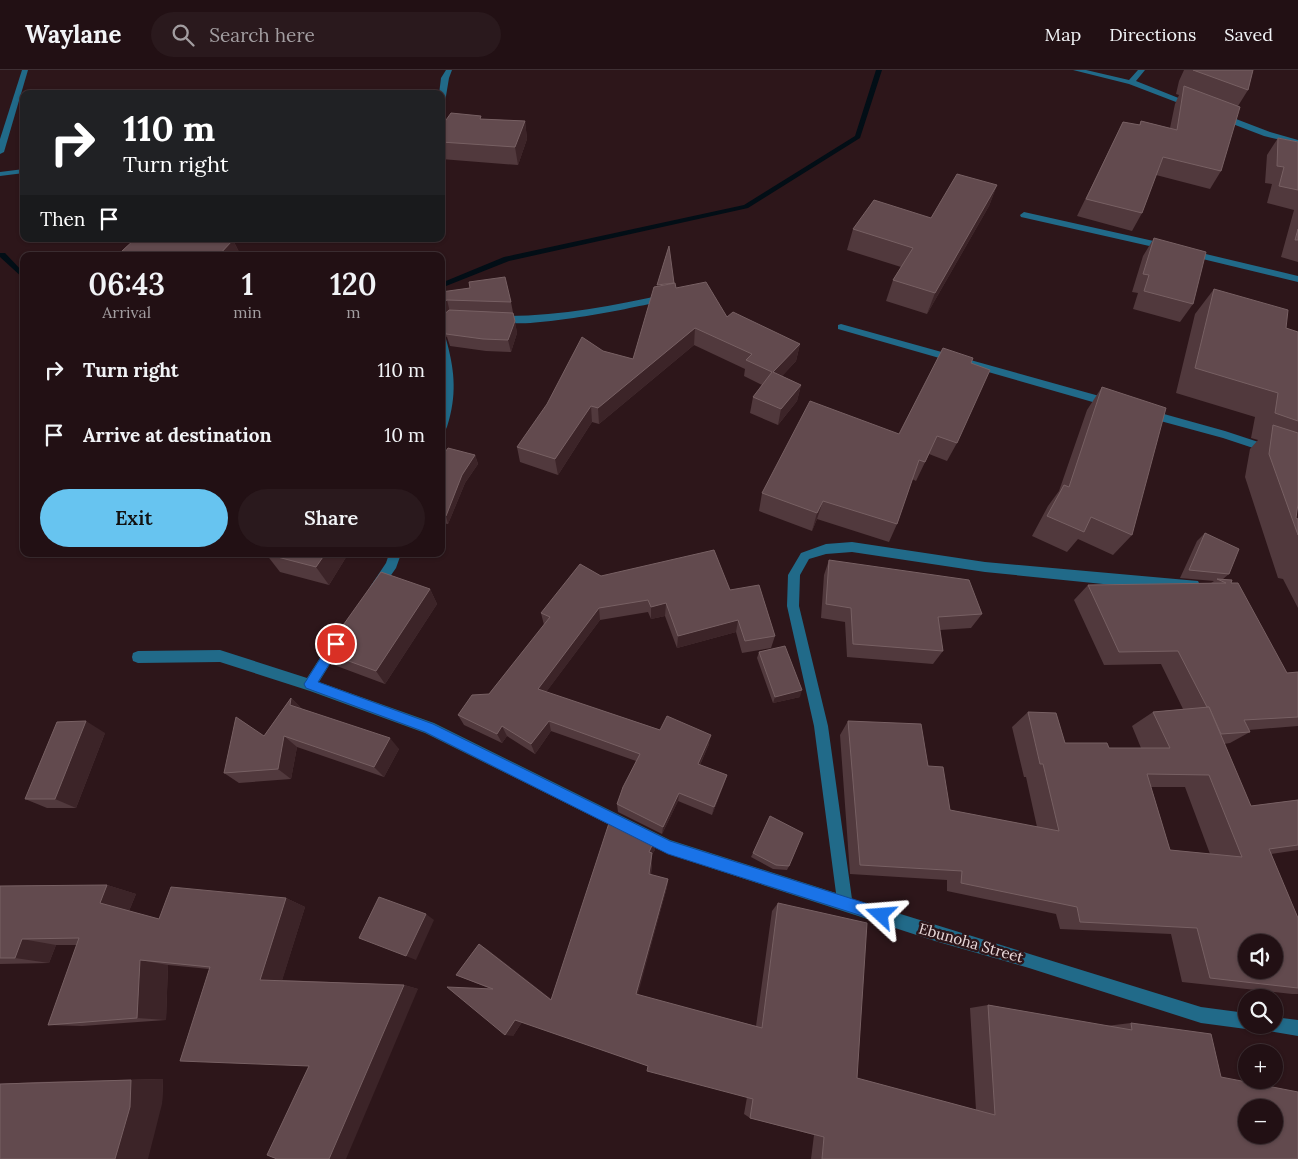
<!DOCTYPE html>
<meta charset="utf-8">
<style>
:root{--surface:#221014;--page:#2a191d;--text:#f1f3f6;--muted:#a29da0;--line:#3f3034;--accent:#67c4f0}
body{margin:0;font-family:Lora,serif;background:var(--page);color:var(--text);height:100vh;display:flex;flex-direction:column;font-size:19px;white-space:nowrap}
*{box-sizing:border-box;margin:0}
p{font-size:16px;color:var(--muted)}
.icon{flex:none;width:28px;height:28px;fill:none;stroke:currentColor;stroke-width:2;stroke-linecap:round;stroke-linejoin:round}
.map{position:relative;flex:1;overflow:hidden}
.panel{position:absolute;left:20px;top:182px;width:425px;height:305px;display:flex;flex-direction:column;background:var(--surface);border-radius:10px;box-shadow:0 1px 4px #0004,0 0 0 1px var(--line)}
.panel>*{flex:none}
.hud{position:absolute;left:20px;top:20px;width:425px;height:152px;border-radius:10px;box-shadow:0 1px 4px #0004,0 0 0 1px var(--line);background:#202124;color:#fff;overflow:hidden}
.controls{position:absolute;left:1238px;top:864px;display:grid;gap:10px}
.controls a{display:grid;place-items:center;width:45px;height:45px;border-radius:50%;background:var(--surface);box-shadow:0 1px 4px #0004,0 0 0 1px var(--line);font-size:25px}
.pin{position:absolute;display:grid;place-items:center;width:42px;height:42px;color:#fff;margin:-21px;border:2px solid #fff;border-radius:50%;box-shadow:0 1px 5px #0007}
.me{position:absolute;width:55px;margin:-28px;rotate:289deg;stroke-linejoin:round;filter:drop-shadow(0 0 4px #0008)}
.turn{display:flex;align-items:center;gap:18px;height:105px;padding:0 20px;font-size:22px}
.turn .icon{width:65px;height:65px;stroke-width:2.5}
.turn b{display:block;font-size:35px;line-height:42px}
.then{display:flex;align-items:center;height:48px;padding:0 20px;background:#0003;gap:10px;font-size:19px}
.eta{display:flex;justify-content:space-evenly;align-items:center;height:85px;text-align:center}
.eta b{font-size:30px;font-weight:600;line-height:35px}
.action{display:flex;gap:10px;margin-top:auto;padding:10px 20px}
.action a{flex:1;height:58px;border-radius:30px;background:var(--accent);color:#111;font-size:20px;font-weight:600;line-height:58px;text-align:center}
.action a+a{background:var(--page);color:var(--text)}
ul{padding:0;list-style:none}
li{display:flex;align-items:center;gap:15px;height:65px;padding:0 20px}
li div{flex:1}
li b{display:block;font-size:19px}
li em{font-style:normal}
header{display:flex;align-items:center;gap:30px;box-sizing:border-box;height:70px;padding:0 25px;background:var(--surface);border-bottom:1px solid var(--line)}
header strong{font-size:24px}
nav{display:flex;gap:28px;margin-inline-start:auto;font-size:18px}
.search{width:350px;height:45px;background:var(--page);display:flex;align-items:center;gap:12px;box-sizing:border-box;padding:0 18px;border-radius:28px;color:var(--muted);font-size:19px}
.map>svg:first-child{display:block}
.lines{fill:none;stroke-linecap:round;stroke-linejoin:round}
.stream{fill:#020e16;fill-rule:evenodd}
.street{fill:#216a89;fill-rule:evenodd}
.wall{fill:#51393d;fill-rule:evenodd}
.shaded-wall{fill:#3c2428}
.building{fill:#624a4e;stroke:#776063;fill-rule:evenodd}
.route{fill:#1a73e8;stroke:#114b97}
.labels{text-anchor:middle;stroke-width:5;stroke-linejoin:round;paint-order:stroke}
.street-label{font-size:15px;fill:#e8d8d9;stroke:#2d161a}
</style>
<header>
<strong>Waylane</strong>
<div class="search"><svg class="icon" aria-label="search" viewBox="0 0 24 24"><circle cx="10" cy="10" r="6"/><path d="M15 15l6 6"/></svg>Search here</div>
<nav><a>Map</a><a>Directions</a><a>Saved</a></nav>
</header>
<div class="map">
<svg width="1298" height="1089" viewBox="0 0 1298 1089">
<rect width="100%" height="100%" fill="#2d161a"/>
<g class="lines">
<g class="stream">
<path d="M876,0H882L860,68L748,138L509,191L441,218V213L504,187L744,135L855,66Z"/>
<path d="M0,183H5L24,203V209L0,187Z"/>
</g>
<g class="street">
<path d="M22,0H28L4,82L0,84V69Z"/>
<path d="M446,0H452L449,8L445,32L441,34V24H439L441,8Z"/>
<path d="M1073,0H1086L1129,10L1138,0H1145L1136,11L1196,35L1189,37L1129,14Z"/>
<path d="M1217,44H1223L1270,62L1298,70V74L1264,66L1217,48Z"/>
<path d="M24,99V103L0,106V102Z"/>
<path d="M1024,142L1167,174L1171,177L1167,180L1021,147L1020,145Z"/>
<path d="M1189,180L1298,206V212L1186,185L1185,183Z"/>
<path d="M667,224L670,225V229C645,236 510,264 494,249L499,246C556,247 611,236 667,224Z"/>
<path d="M841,254L1110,329L1115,333L1110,337L838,259V255Z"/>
<path d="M441,266L446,269C454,298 457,321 449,350C447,356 447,361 441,363V340L444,331Z"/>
<path d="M1146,339L1225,361L1298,385V393L1223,368L1142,346L1141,343Z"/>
<path d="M852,472L985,492L1198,511L1200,515L1198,519L1194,520L1103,514L985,502L852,482L826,484L809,489L800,505L799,536L828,656L852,829L1201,937L1246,943V955H1253L1252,957L1246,959L1201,953L1029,898L935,871L668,784L425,663L310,621L220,592L138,593L133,591L132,587L133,583L138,581L220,580L307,608L332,569L337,567L342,569L343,573L319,612L434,653L670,770L836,823L814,656L787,536L788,505L801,483L826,474Z"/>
<path d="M389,484H401L396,498L380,521H372L370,517L386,493Z"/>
<path d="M1274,947L1298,950V966L1268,961L1266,955H1274Z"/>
</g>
</g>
<g class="wall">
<path d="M1184,0H1253L1248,20L1238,36L1221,101L1210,119L1156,105L1142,143L1132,161L1077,146L1123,52L1139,55L1141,51L1170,58L1175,34L1179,25L1176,24L1179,11Z"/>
<path d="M482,49L525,51L527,69L518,95L441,89V57Z"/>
<path d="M1278,68L1298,72V192L1281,187L1294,140L1267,133L1272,114L1265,113L1267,85Z"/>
<path d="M997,115L989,136L927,244L886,231L893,210L901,197L847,180L853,159L931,148Z"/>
<path d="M1154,168L1193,234L1180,252L1133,239L1138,223L1132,222L1143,186Z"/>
<path d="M233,170L241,186H126L122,181Z"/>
<path d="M674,213L676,218L727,247L800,274L796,291L782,306L801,315L797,331L778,355L750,343L753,327L762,315L744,306L745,299L694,275L599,354L592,352L558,405L520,392L517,377L603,281L633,289Z"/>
<path d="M1214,219L1286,258L1298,262V434L1296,448L1298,449V538L1283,509L1278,508L1245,407L1250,379L1258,370L1251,368L1255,347L1176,323L1195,244Z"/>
<path d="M441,222L511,232L517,263L511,282L486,281L450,276L447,267L441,264V247L443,246L441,247Z"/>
<path d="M971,293L957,373L947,391L929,384L916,411L912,409L897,454L889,472L817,449L812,461L759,441L762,423L899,364Z"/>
<path d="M1102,317L1132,465L1113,485L1078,469L1067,482L1032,466L1048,436L1059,421L1087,340Z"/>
<path d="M475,385L478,394L465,413L448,454L441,453V388Z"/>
<path d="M1205,463L1229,504L1223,509L1231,513L1287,603L1298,602V656L1249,660L1250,662L1230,673L1224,674L1251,736L1298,730V780L1271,784L1298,848V924H1292L1182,912L1171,864L1060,859L1056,844L947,821V810L850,804L840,665L848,651L928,696L950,740L1037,757L1026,707H1024L1012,657L1028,642L1065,673L1109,678H1141L1132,656L1153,642L1183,639L1161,594L1104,595L1074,530L1088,515L1211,513L1214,511L1180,508L1197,471ZM1151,717H1185L1210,784L1170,780Z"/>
<path d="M266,484H348L329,515L280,502Z"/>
<path d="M829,490L982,544L971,558L940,560L943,581L933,594L847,587L845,552L821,548L824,505Z"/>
<path d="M601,506L730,520L775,566L771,578L742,583L736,562L677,578L665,546L651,549L648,542L600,550L546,622L660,660L709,674L700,695L727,705L724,714L712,745L678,731L662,764L618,742L617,734L636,691L551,661L535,684L507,666L502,673L464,655L458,645L489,624L544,555L541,543Z"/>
<path d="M430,519L437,534L385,614L334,595L324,582Z"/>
<path d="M759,582L800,627L773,633L757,588Z"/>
<path d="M291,628L302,639L399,679L384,707L297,677L291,709L239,713L224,703L264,666Z"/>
<path d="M105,663L76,738H47L25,729Z"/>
<path d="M770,746L789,796L787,800L773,799L751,787Z"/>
<path d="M655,769V780L652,784V793L651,805L668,809L667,817L637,925L756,956L772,841L778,833L857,1008L976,1040L970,938L988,935L1106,956L1131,953L1221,1007L1298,1089H811L814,1065L750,1048L744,1044L747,1027L648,996L522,952L513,966L491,919L456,905L479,874L488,880L551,929Z"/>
<path d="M107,815L136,824L129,841L159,849L286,828L305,837L282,910L404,915L418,919L309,996L209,899L168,895L166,950L82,956L48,955L77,875H56L49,893L0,894V816Z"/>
<path d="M163,1009L162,1034L0,1014L36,1012Z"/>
</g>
<g class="shaded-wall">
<path d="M525,51L527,69L518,95L515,77Z"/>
<path d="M997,115L989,136L927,244L935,223Z"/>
<path d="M233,170L241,186H218Z"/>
<path d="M447,230L450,242L441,247V233Z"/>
<path d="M515,251L517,263L511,282L508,270Z"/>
<path d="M695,258L694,275L599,354L598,338Z"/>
<path d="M800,274L796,291L770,319L773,302Z"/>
<path d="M801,315L797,331L778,355L781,339Z"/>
<path d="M591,336L592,352L558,405L555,389Z"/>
<path d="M475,385L478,394L465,413L448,454L446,446L462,405Z"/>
<path d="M823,431L817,449L812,461L817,443Z"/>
<path d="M325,484H348L329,515L316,497Z"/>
<path d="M430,519L437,534L385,614L376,601Z"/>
<path d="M666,533L665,546L651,549V537Z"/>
<path d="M599,538L600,550L541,629L538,619Z"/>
<path d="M738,550L736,562L677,578L678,566Z"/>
<path d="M802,620L800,627L773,633L775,627Z"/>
<path d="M291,628L303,640L290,635Z"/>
<path d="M86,651L105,663L76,738L55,729Z"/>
<path d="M549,651L551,661L535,684L531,674Z"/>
<path d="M502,656L507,666L502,673L497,664Z"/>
<path d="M711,665L709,674L696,703L698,694Z"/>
<path d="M284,666L297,677L291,709L278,699Z"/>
<path d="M390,668L399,679L384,707L374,697Z"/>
<path d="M727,705L724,714L712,745L714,737Z"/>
<path d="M679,723L678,731L662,764L663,757Z"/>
<path d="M655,769V780L652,784V793L649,813V782Z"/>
<path d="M668,809L667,817L637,928L636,924Z"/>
<path d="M107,815L136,824L129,841L100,833Z"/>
<path d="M286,828L305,837L281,914L260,910Z"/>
<path d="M426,844L434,850L416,890L406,886Z"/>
<path d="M22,869L56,875L49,893L15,888Z"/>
<path d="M479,874L488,880L556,933L551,930Z"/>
<path d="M140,890L168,895L166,950L137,948Z"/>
<path d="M404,915L418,919L346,1089H329Z"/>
<path d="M515,950L522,952L513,966L505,965Z"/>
<path d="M163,1009L162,1034L148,1089H115L131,1010Z"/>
</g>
<g class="building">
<path d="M1193,0H1253L1248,20Z"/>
<path d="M1184,16L1240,37L1221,101L1163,87L1142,143L1086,129L1123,52L1140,55L1141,51L1177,60Z"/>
<path d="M451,43L481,46L480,49L525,51L515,77L441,72V57Z"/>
<path d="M1278,68L1298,72V120L1279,116L1284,97L1277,96Z"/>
<path d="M957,104L997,115L935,223L893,210L913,178L853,159L874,130L931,148Z"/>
<path d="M1298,159V170H1295Z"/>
<path d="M1154,168L1206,182L1193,234L1144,221L1149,205L1143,204Z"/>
<path d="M135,169H224L233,170L218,186H155L122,181Z"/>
<path d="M669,176L674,213L657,215Z"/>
<path d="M505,207L511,232L447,230L441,233V222L470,218L469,212Z"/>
<path d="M706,212L727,247L733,242L800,274L773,302L801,315L781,339L753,327L772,302L746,290L752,284L695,258L598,338L591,336L555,389L517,377L547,334L582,267L603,281L633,289L654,217L675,213L676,218Z"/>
<path d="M1214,219L1288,240L1286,258L1298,262V351L1275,343L1278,323L1195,298Z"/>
<path d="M449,240L513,243L515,251L508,270L483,269L446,264L444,255L441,254V247Z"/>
<path d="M943,278L973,288L971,293L990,300L957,373L937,366L925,392L919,390L897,454L823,431L817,443L762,423L810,331L899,364Z"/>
<path d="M1102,317L1166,338L1132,465L1091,447L1084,462L1047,446L1064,415L1069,417Z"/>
<path d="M1273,355L1298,363V434L1296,448L1298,449V465L1269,384Z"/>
<path d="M448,378L475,385L462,405L446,446H441V388Z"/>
<path d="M1205,463L1239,479L1229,504L1189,500Z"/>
<path d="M714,480L730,520L759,515L775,566L745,571L738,550L678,566L666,533L651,537L648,530L599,538L538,619L660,660L667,646L711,665L698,694L727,705L714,737L679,723L663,757L617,734L623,717L640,684L549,651L531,674L502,656L497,664L458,645L472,625L489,624L550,547L541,543L580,494L601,506Z"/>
<path d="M266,484H325L316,497Z"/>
<path d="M829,490L969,510L982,544L938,547L943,581L853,574L851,538L826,534Z"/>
<path d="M381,502L430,519L376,601L324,582Z"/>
<path d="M1217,509L1232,510L1231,513H1238L1287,603L1298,602V647L1244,650L1250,662L1221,664L1209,637H1207L1178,581L1119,582L1088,515L1226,513Z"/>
<path d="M785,576L802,620L775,627L759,582Z"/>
<path d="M291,628L290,635L390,668L374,697L284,666L278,699L224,703L236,647L264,666Z"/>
<path d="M1209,637L1251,736L1298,730V775L1269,779L1298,848V918L1210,908L1197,858L1080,852L1077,837L961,813L962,801L860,795L848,651L921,654L928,696L943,697L950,740L1059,761L1043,694H1040L1028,642L1056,643L1065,673H1107L1109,678H1170L1153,642ZM1147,704L1209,705L1242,787L1170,780ZM1246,872H1274V900H1246Z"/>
<path d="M86,651L55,729H25L57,652Z"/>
<path d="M770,746L803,763L789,796L776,795L753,783Z"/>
<path d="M611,747L655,769L649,782L652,783L649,804L668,809L636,924L762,958L778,833L867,853L857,1008L995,1045L988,935L1132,960L1131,953L1211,964L1221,1007L1298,1022V1089H822L824,1067L750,1048L753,1029L647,1001L648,996L515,950L505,965L447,917L493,919L456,905L479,874L551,930ZM1246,1038H1274V1065H1246Z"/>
<path d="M107,815L100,833L159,849L171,817L286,828L260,910L404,915L329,1089H277L267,1085L309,996L180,991L210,897L140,890L137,948L48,955L79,868L22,869L15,888H0V816Z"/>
<path d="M379,827L426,844L406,886L359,868Z"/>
<path d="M131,1010L130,1037L115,1089H0V1014Z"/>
</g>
<path class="route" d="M336,568L341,570L342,574L318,612L433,654L670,771L881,838L886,840L888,845L886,850L881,852L668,784L425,662L306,618L304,614L306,611L332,570Z"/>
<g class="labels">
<g class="street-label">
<text transform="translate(971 873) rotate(16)" y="5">Ebunoha Street</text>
</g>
</g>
</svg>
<div class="controls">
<a><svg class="icon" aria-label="sound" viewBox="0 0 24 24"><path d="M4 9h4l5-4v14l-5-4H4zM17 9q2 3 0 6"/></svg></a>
<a><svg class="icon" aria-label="search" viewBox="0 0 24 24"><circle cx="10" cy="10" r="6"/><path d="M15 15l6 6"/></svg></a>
<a>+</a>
<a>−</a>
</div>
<div class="pin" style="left:336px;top:574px;background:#d93025"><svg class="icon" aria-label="arrive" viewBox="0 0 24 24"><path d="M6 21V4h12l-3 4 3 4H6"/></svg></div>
<svg class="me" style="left:881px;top:845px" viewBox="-20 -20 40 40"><path d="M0-17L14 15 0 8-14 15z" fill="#1a73e8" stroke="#fff" stroke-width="4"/></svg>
<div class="hud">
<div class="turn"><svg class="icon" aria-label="right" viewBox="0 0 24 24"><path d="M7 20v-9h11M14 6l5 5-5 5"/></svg><div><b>110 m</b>Turn right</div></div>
<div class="then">Then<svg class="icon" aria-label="arrive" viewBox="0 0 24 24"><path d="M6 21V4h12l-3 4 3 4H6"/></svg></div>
</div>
<section class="panel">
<div class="eta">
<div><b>06:43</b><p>Arrival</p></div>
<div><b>1</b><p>min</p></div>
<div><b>120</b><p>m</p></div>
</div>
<ul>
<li><svg class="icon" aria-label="right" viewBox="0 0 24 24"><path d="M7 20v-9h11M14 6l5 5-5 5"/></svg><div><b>Turn right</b></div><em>110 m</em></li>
<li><svg class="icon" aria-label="arrive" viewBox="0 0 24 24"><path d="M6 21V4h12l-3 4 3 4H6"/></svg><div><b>Arrive at destination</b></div><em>10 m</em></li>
</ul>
<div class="action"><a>Exit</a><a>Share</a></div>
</section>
</div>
